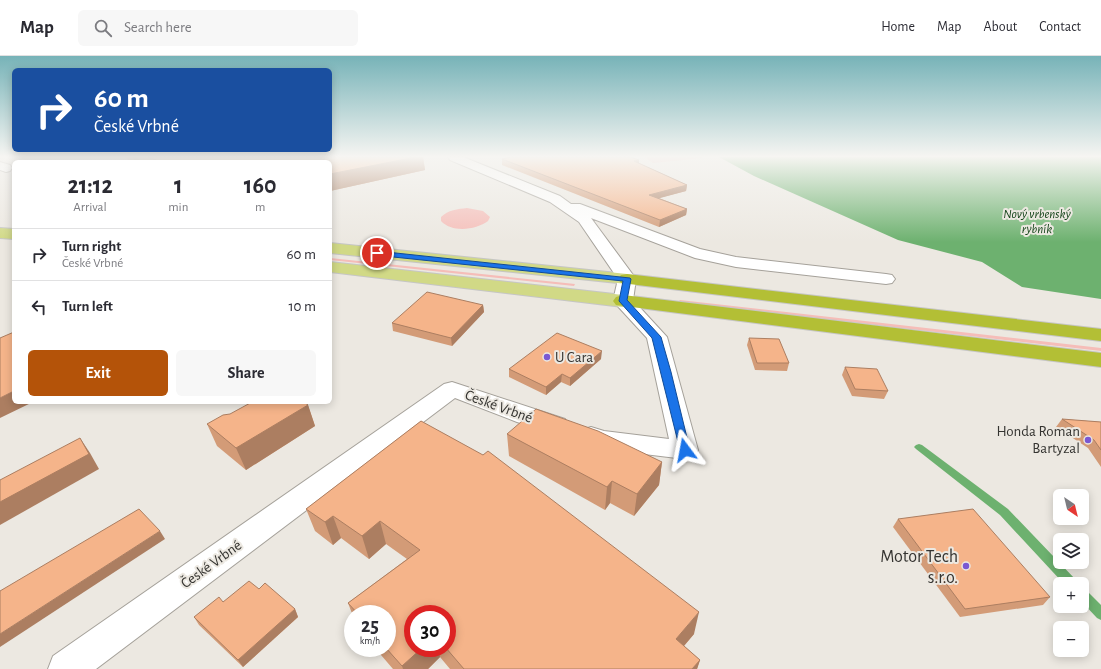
<!DOCTYPE html>
<meta charset="utf-8">
<style>
:root{--surface:#fff;--page:#f7f7f7;--text:#2b2b33;--muted:#7c7c81;--line:#e1e1e2;--accent:#b45309}
body{margin:0;font-family:"Alegreya Sans",sans-serif;background:var(--page);color:var(--text);height:100vh;display:flex;flex-direction:column;font-size:15px;white-space:nowrap}
*{box-sizing:border-box;margin:0}
p{font-size:13px;color:var(--muted)}
.icon{flex:none;width:22px;height:22px;fill:none;stroke:currentColor;stroke-width:2;stroke-linecap:round;stroke-linejoin:round}
.map{position:relative;flex:1;overflow:hidden}
.sheet{position:absolute;left:12px;top:104px;width:320px;height:244px;display:flex;flex-direction:column;background:var(--surface);border-radius:6px;box-shadow:0 2px 10px #0003}
.sheet>*{flex:none}
.top-card{position:absolute;left:12px;top:12px;width:320px;height:84px;border-radius:6px;box-shadow:0 2px 10px #0003;background:#1a4fa0;color:#fff;overflow:hidden}
.needle{width:26px;rotate:145deg}
.controls{position:absolute;left:1053px;top:433px;display:grid;gap:8px}
.controls a{display:grid;place-items:center;width:36px;height:36px;border-radius:6px;background:var(--surface);box-shadow:0 2px 10px #0003;font-size:20px}
.speed{position:absolute;left:344px;top:549px;display:flex;gap:8px;font-size:20px;font-weight:700;text-align:center}
.speed>*{display:grid;place-content:center;width:52px;height:52px;border-radius:50%;background:var(--surface);box-shadow:0 2px 10px #0003;line-height:1}
.speed small{font-size:10px;font-weight:400}
.speed .limit{border:6px solid #d22;background:#fff;color:#111}
.pin{position:absolute;display:grid;place-items:center;width:34px;height:34px;color:#fff;margin:-17px;border:2px solid #fff;border-radius:50%;box-shadow:0 1px 4px #0007}
.me{position:absolute;width:44px;margin:-22px;rotate:347deg;stroke-linejoin:round;filter:drop-shadow(0 0 3px #0008)}
.turn{display:flex;align-items:center;gap:14px;height:84px;padding:0 16px;font-size:18px}
.turn .icon{width:52px;height:52px;stroke-width:2.5}
.turn b{display:block;font-size:28px;line-height:34px}
.eta{display:flex;justify-content:space-evenly;align-items:center;height:68px;text-align:center}
.eta b{font-size:24px;font-weight:600;line-height:28px}
.button{display:flex;gap:8px;margin-top:auto;padding:8px 16px}
.button a{flex:1;height:46px;border-radius:6px;background:var(--accent);color:#fff;font-size:16px;font-weight:600;line-height:46px;text-align:center}
.button a+a{background:var(--page);color:var(--text)}
ul{padding:0;list-style:none}
li{display:flex;align-items:center;gap:12px;height:52px;padding:0 16px;border-top:1px solid var(--line)}
li div{flex:1}
li b{display:block;font-size:15px}
li em{font-style:normal}
header{display:flex;align-items:center;gap:24px;box-sizing:border-box;height:56px;padding:0 20px;background:var(--surface);border-bottom:1px solid var(--line)}
header strong{font-size:19px}
nav{display:flex;gap:22px;margin-inline-start:auto;font-size:14px}
.search{width:280px;height:36px;background:var(--page);display:flex;align-items:center;gap:10px;box-sizing:border-box;padding:0 14px;border-radius:6px;color:var(--muted);font-size:15px}
.map>svg:first-child{display:block}
.green{fill:#f5bdb8}
.water{fill:#6db16f}
.lines{fill:none;stroke-linecap:round;stroke-linejoin:round}
.stream{fill:#6db16f;fill-rule:evenodd}
.minor-casing{stroke:#a5a19a;stroke-width:2}
.major-casing{stroke:#c6c6c5;stroke-width:2}
.highway-casing{stroke:#c6c6c5;stroke-width:2}
.minor{fill:#fff;fill-rule:evenodd}
.major{fill:#d1d986;fill-rule:evenodd}
.highway{fill:#b3bf35;fill-rule:evenodd}
.wall{fill:#d39b77;fill-rule:evenodd}
.shaded-wall{fill:#ac7e61}
.building{fill:#f5b48a;stroke:#ac7e61}
.route{fill:#1a73e8;stroke:#114b97}
.poi-dot{fill:#7a58d2;stroke:#ece8e1;stroke-width:1.5}
.labels{text-anchor:middle;stroke-width:4;stroke-linejoin:round;paint-order:stroke}
.far-water-label{font-size:13px;font-style:italic;fill:#144419;stroke:#ece8e1}
.poi-label{font-size:15px;fill:#353431;stroke:#ece8e1;text-anchor:start}
.street-label{font-size:15px;fill:#353431;stroke:#ece8e1}
.near-poi-label{font-size:18px;fill:#353431;stroke:#ece8e1;text-anchor:end}
</style>
<header>
<strong>Map</strong>
<div class="search"><svg class="icon" aria-label="search" viewBox="0 0 24 24"><circle cx="10" cy="10" r="6"/><path d="M15 15l6 6"/></svg>Search here</div>
<nav><a>Home</a><a>Map</a><a>About</a><a>Contact</a></nav>
</header>
<div class="map">
<svg width="1101" height="613" viewBox="0 0 1101 613">
<rect width="100%" height="100%" fill="#ece8e1"/>
<g class="green">
<path d="M644,101H701L703,102L653,107Z"/>
<path d="M467,152L483,155L490,161L488,165C476,174 452,177 441,165V161C448,154 458,153 467,152Z"/>
<path d="M330,202L575,228L574,230L330,204Z"/>
<path d="M680,244L1101,292V295L678,246Z"/>
</g>
<path class="water" d="M719,101H1101V243L1022,231L982,206L898,184L754,120Z"/>
<g class="lines">
<g class="stream">
<path d="M919,388L922,389L1008,453L1076,524L1078,528H1064L1000,459L916,393L914,391L916,389Z"/>
<path d="M1082,533L1086,534L1101,549V564L1097,562L1082,546Z"/>
</g>
<defs>
<g id="minor">
<path d="M448,101H463L560,140L571,148H580L700,193L736,201L886,218L892,219L895,223L892,227L886,228L736,211L695,202L591,162L636,223L633,244L667,281L698,394L694,401L685,403L603,393L582,386L578,380L582,374L591,371L604,375L669,383L647,282L613,245L618,223L579,166L550,146L450,104Z"/>
<path d="M0,106L10,109L12,112L10,115L6,116L0,114Z"/>
<path d="M452,326L565,363L568,369L565,375L556,378L547,375L517,366L455,342L96,613H48L53,600L444,328Z"/>
</g>
<g id="major">
<path d="M0,172L14,173V183L0,182Z"/>
<path d="M330,187L627,218L633,219L636,223L633,227L627,228L330,197Z"/>
<path d="M330,206L623,239L630,241L633,245L630,249L623,251L330,216Z"/>
</g>
<g id="highway">
<path d="M627,218L1101,273V285L621,227L618,223L621,219Z"/>
<path d="M623,239L1101,297V311L616,249L613,245L616,241Z"/>
</g>
</defs>
<use href="#minor" class="minor-casing"/>
<use href="#major" class="major-casing"/>
<use href="#highway" class="highway-casing"/>
<use href="#minor" class="minor"/>
<use href="#major" class="major"/>
<use href="#highway" class="highway"/>
</g>
<g class="wall">
<path d="M125,101H423L425,114L330,135V106H131Z"/>
<path d="M502,103L639,107L687,129L686,135L659,142L687,153L686,159L659,171L502,109Z"/>
<path d="M483,249L484,256L452,290L393,275L392,267Z"/>
<path d="M749,282L789,307L787,315L755,314L747,289Z"/>
<path d="M601,303L570,330L561,326L546,339L509,321V313Z"/>
<path d="M845,311L888,335L884,343L852,340L842,319Z"/>
<path d="M308,349L315,370L246,414L217,390L207,368Z"/>
<path d="M1062,363L1101,366V411L1088,392L1056,371Z"/>
<path d="M421,365L694,578L684,590L700,604L697,613H450L440,601L428,613H393L375,592H387V558H353V560L348,547L407,503L386,488L369,503L341,482L333,489L315,475L306,453ZM447,558V592H413Z"/>
<path d="M507,378L662,406L659,429L634,460L610,447L605,454L509,400Z"/>
<path d="M898,463L1050,541L1043,549L960,561L893,471Z"/>
<path d="M259,533L295,553L298,561L243,611L199,569L194,561L223,546Z"/>
</g>
<g class="shaded-wall">
<path d="M133,101H137L140,106H135Z"/>
<path d="M416,101H423L425,114L330,135V118Z"/>
<path d="M639,104V109L634,105Z"/>
<path d="M687,129L686,135L649,145V139Z"/>
<path d="M687,153L686,159L659,171L660,164Z"/>
<path d="M483,249L484,256L452,290L451,282Z"/>
<path d="M602,295L601,303L570,330V322Z"/>
<path d="M562,318L561,326L546,339V331Z"/>
<path d="M14,335V346H33L0,362V342Z"/>
<path d="M308,349L315,370L246,414L236,392Z"/>
<path d="M80,382L90,397L99,413L0,469V446Z"/>
<path d="M662,406L659,429L634,460L637,438Z"/>
<path d="M612,425L610,447L605,454L607,431Z"/>
<path d="M333,460L341,482L333,489L325,466Z"/>
<path d="M380,465L386,488L369,503L362,480Z"/>
<path d="M160,475L165,483L0,591V578Z"/>
<path d="M295,553L298,561L243,611L238,604Z"/>
<path d="M699,556L694,578L671,605L676,583Z"/>
<path d="M422,592H438L440,601L428,613H403L402,610Z"/>
<path d="M700,604L697,613H692Z"/>
</g>
<g class="building">
<path d="M148,101H416L330,118V106H161Z"/>
<path d="M511,101H630L639,104L634,105L687,129L649,139L687,153L660,164L502,103Z"/>
<path d="M427,236L483,249L451,282L392,267Z"/>
<path d="M14,276V335L0,342V282Z"/>
<path d="M557,277L602,295L570,322L562,318L546,331L509,313Z"/>
<path d="M749,282L779,283L789,307H757Z"/>
<path d="M845,311L877,313L888,335L855,333Z"/>
<path d="M252,346H304L308,349L236,392L207,368L223,359L230,358Z"/>
<path d="M536,353L598,375L662,406L637,438L612,425L607,431L507,378Z"/>
<path d="M1062,363L1101,366V394L1094,384Z"/>
<path d="M421,365L483,399L488,395L699,556L676,583L700,604L692,613H464L446,592H447V558H413V592H422L402,610L386,592H387V558H358L348,547L420,494L380,465L362,480L333,460L325,466L306,453Z"/>
<path d="M80,382L89,398L0,446V424Z"/>
<path d="M139,453L160,475L0,578V535Z"/>
<path d="M973,453L1050,541L965,553L898,463Z"/>
<path d="M249,525L259,533L265,527L295,553L238,604L194,561L219,541L223,546Z"/>
</g>
<linearGradient id="sky" x2="0" y2="1"><stop stop-color="#77b3b8"/><stop offset="0.54" stop-color="#f6f5f2"/><stop offset="1" stop-color="#f6f5f2" stop-opacity="0"/></linearGradient>
<rect width="1101" height="186" fill="url(#sky)"/>
<path class="route" d="M377,195L630,222L631,223L627,244L661,281L671,316L690,394L689,396H681L680,394L652,282L619,245L623,225L374,199L373,197Z"/>
<g class="poi-dot">
<circle cx="547" cy="301" r="4"/>
<circle cx="1088" cy="384" r="4"/>
<circle cx="966" cy="510" r="4"/>
</g>
<g class="labels">
<g class="far-water-label">
<text x="1037" y="162">Nový vrbenský<tspan x="1037" dy="15">rybník</tspan></text>
</g>
<g class="poi-label">
<text x="555" y="306">U Cara</text>
<text x="1080" y="380" text-anchor="end">Honda Roman<tspan x="1080" dy="17">Bartyzal</tspan></text>
</g>
<g class="street-label">
<text transform="translate(499 350) rotate(20)" y="5">České Vrbné</text>
<text transform="translate(211 508) rotate(-36)" y="5">České Vrbné</text>
</g>
<g class="near-poi-label">
<text x="958" y="506">Motor Tech<tspan x="958" dy="21">s.r.o.</tspan></text>
</g>
</g>
</svg>
<div class="controls">
<a><svg class="needle" viewBox="-14 -14 28 28"><path d="M0-13l5 13h-10z" fill="#e53935"/><path d="M0 13l5-13h-10z" fill="#7c7c81"/></svg></a>
<a><svg class="icon" aria-label="layers" viewBox="0 0 24 24"><path d="M12 4l9 5-9 5-9-5zM3 14l9 5 9-5"/></svg></a>
<a>+</a>
<a>−</a>
</div>
<div class="speed"><div>25<small>km/h</small></div><div class="limit">30</div></div>
<div class="pin" style="left:377px;top:197px;background:#d93025"><svg class="icon" aria-label="arrive" viewBox="0 0 24 24"><path d="M6 21V4h12l-3 4 3 4H6"/></svg></div>
<svg class="me" style="left:685px;top:394px" viewBox="-20 -20 40 40"><path d="M0-17L14 15 0 8-14 15z" fill="#1a73e8" stroke="#fff" stroke-width="4"/></svg>
<div class="top-card">
<div class="turn"><svg class="icon" aria-label="right" viewBox="0 0 24 24"><path d="M7 20v-9h11M14 6l5 5-5 5"/></svg><div><b>60 m</b>České Vrbné</div></div>
</div>
<section class="sheet">
<div class="eta">
<div><b>21:12</b><p>Arrival</p></div>
<div><b>1</b><p>min</p></div>
<div><b>160</b><p>m</p></div>
</div>
<ul>
<li><svg class="icon" aria-label="right" viewBox="0 0 24 24"><path d="M7 20v-9h11M14 6l5 5-5 5"/></svg><div><b>Turn right</b><p>České Vrbné</p></div><em>60 m</em></li>
<li><svg class="icon" aria-label="left" viewBox="0 0 24 24"><path d="M17 20v-9H6M10 6l-5 5 5 5"/></svg><div><b>Turn left</b></div><em>10 m</em></li>
</ul>
<div class="button"><a>Exit</a><a>Share</a></div>
</section>
</div>
